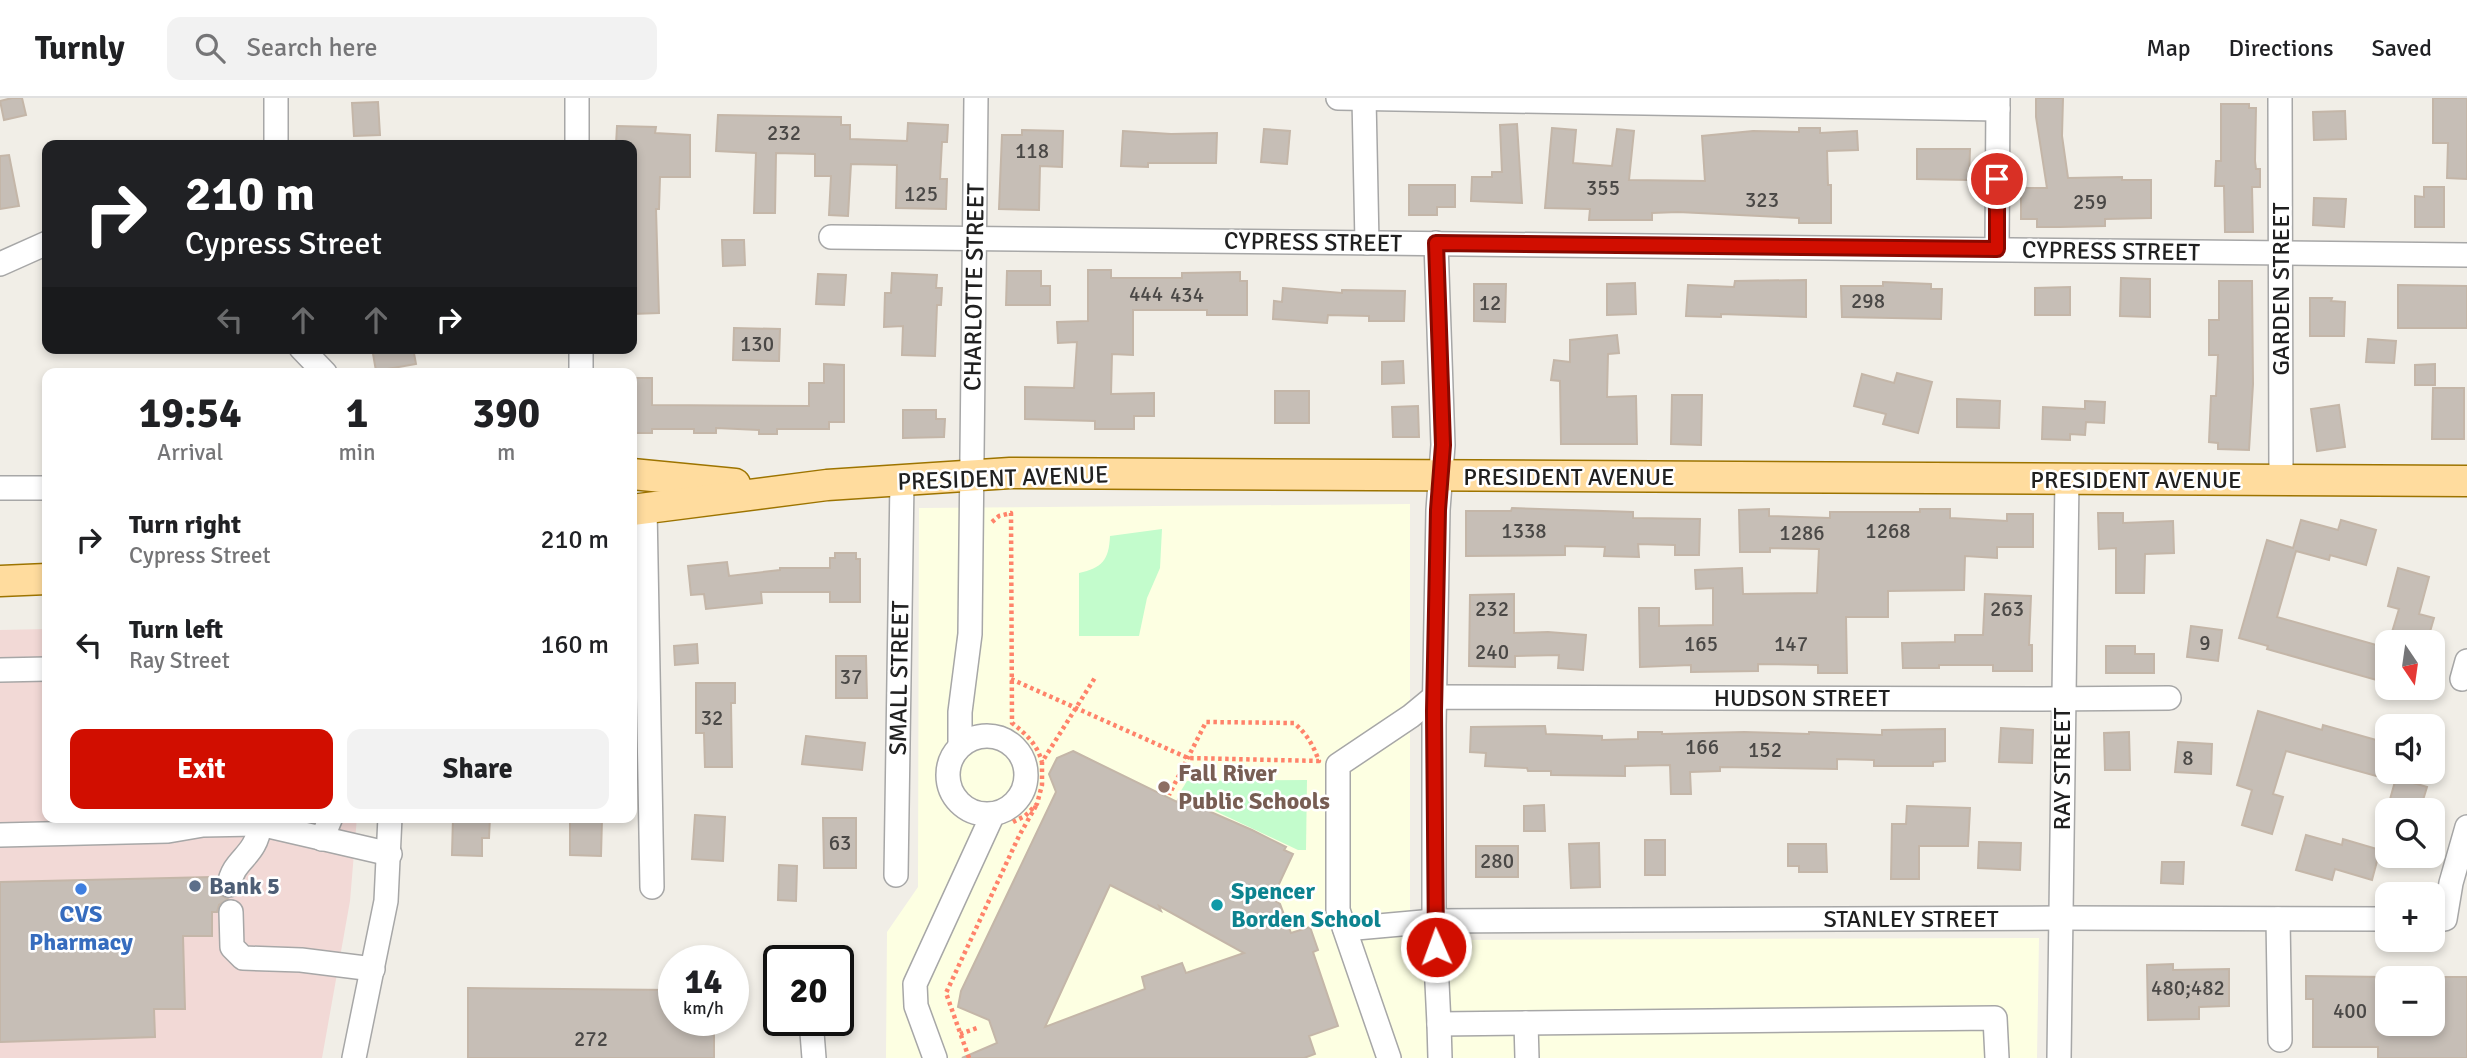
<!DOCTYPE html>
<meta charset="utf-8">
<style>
:root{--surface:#fff;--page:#f2f2f2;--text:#202124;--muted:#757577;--line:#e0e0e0;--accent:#d10e00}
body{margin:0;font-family:Signika,sans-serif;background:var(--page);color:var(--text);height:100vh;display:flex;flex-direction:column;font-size:26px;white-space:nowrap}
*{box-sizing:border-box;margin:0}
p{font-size:23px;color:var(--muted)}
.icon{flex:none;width:38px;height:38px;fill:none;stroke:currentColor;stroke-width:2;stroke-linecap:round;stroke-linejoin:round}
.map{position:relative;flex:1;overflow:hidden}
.drawer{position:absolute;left:42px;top:270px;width:595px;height:455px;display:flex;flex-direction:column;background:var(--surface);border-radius:14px;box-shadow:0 4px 10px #0003}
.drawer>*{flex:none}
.top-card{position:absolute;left:42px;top:42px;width:595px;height:214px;border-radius:14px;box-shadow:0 4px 10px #0003;background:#202124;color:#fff;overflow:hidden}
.needle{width:46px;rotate:167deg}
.tools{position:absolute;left:2375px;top:532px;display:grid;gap:14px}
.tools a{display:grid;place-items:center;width:70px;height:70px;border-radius:14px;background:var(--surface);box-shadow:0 4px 10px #0003;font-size:35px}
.speed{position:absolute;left:658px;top:847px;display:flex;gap:14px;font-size:35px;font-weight:700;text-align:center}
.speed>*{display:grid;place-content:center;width:91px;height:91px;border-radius:50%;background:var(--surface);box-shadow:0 4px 10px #0003;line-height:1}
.speed small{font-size:18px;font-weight:400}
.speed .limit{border:4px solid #111;border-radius:10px;background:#fff;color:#111}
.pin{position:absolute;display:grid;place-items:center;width:60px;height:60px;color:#fff;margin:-30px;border:4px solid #fff;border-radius:50%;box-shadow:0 2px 7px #0007}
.me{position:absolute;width:77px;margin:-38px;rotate:358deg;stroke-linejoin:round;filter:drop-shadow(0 0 5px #0008)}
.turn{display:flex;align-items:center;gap:24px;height:147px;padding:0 28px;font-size:32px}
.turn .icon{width:91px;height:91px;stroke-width:2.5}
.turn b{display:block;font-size:49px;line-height:60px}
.lanes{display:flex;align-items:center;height:66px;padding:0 28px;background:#0003;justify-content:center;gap:35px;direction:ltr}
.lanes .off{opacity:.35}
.eta{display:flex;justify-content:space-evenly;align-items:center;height:119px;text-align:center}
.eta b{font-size:42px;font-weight:700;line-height:49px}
.action{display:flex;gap:14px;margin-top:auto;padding:14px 28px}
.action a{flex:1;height:80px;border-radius:14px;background:var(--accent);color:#fff;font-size:28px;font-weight:700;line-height:80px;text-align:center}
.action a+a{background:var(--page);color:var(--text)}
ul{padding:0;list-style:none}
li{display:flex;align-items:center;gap:21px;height:105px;padding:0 28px}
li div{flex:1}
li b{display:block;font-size:26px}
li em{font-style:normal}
header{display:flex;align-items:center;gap:42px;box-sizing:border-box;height:98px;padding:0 35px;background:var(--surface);border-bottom:2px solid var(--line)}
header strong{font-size:33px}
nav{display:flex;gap:38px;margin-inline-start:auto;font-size:24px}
.search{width:490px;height:63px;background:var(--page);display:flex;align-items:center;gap:18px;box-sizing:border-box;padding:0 24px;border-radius:14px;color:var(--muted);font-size:26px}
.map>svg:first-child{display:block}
.commercial{fill:#f2d9d6}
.education{fill:#fdffe2}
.park{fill:#c3fccc}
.building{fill:#c6beb6;stroke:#c4b6a8;stroke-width:2;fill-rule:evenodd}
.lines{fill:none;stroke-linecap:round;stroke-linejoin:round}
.minor-casing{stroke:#a7a7a7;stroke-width:26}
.major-casing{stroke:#9d7400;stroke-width:33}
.path{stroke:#ff836a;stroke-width:4.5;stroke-dasharray:3.5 3.5;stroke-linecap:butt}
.minor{stroke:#fff;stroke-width:23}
.major{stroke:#ffdc9e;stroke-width:30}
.route-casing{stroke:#880900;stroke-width:18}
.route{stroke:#d10e00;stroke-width:12}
.education-dot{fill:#8d6e63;stroke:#fff;stroke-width:2.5}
.service-dot{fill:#5c6f8a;stroke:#fff;stroke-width:2.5}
.shop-dot{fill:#3f7fe0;stroke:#fff;stroke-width:2.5}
.culture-dot{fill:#0f9aa8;stroke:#fff;stroke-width:2.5}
.labels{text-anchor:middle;stroke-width:5;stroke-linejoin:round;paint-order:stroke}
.number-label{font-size:21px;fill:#4a4846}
.street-label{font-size:24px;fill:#202020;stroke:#fff}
.education-label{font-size:24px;font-weight:bold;fill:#785e54;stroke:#fff;text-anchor:start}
.service-label{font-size:24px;font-weight:bold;fill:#4e5e75;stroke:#fff;text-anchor:start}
.culture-label{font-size:24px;font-weight:bold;fill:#0d838f;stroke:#fff;text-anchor:start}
.shop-label{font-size:24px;font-weight:bold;fill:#366cbe;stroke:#fff}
</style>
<header>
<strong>Turnly</strong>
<div class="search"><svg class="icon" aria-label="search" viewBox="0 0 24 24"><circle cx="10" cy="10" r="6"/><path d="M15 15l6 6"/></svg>Search here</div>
<nav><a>Map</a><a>Directions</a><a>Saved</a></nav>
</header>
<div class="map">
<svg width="2467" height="960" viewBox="0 0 2467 960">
<rect width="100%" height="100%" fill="#f1eee7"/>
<path class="commercial" d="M47,531V719H357L350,803L322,960H0V532Z"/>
<path class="education" d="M1410,406V842L2039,840L2037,960H886L887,834L918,789L919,410Z"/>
<g class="park">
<path d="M1162,431L1160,470L1147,500L1139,538H1079V475C1102,470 1109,462 1110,438Z"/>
<path d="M1307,682L1306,752H1298L1179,696L1187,683Z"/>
</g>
<g class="building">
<path d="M12,0H22L26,17L4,22L0,3Z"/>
<path d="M2036,0H2063L2062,38L2068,80L2122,79V82H2151V120L2105,121V128L2060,129H2037V121H2021V90H2047L2036,19Z"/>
<path d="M2433,0H2467V81L2447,80L2448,45H2433Z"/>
<path d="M378,4L380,37L354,38L352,5Z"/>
<path d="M2221,6H2249V10H2256L2255,63L2256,71H2260V89H2252L2253,134H2225L2224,88H2215L2216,63H2221Z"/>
<path d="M2345,13L2346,41L2314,42L2313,14Z"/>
<path d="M718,17L841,19V27H850V41L907,43L908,25L948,27L947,44H942L940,81H947L946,111L896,110L897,67L851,66L848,118L829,117L831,78H815V56L776,55L775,115H754L756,55L716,53Z"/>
<path d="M1517,26L1522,105L1471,103L1472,79H1492V74H1502L1500,27Z"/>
<path d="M617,28L656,29L655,35L690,37V79H660L659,111H656L659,215L632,216V47H616Z"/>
<path d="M1552,30L1576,32L1573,65L1612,68L1617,31L1634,33L1629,82L1705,83L1702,38L1753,33L1799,34V30H1820V35L1857,33L1858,52L1827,53L1828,87H1831V125H1799V120L1678,114L1652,115V122H1589L1590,111L1545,110Z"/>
<path d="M1264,31L1290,33L1287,66L1261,64Z"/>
<path d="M1022,32L1063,33L1062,69L1040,68L1039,112L999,111L1002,37H1022Z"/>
<path d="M1123,33L1171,36L1217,35L1216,65H1148V69L1121,68Z"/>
<path d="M1917,51H1970L1969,82L1917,81Z"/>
<path d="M9,57L19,108L0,111V58Z"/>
<path d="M1409,87H1455V109H1437V117H1409Z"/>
<path d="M2424,89H2444V129H2415V98L2424,99Z"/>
<path d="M2314,100L2346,101L2344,129L2313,127Z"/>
<path d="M722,142H744L745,167L723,168Z"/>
<path d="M1088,172H1111V180H1182V175L1240,174V183H1247V217H1207V212H1133V257L1112,256L1111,296L1154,295V318H1134V331H1095V323L1025,321V289L1074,290L1077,244L1058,245L1057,224L1088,223Z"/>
<path d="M1007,173H1041V188H1050V207H1006Z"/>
<path d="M892,175L937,177L936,190H942L941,207H937L935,258L902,257L903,228L884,229L885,195H891Z"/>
<path d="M818,176L846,177L844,207L816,206Z"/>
<path d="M2121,180L2150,181V219L2120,218Z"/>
<path d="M1806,182V219L1721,216V219L1686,218L1688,187L1734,189L1735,183Z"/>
<path d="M2219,183H2252L2253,286L2249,352L2218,351V345L2209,344L2211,298H2216L2218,257H2209V222H2219Z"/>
<path d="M1883,184L1931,186V191H1942L1941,221L1842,219L1841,188H1883Z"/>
<path d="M1635,185L1636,216L1607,217V186Z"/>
<path d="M1474,186H1506L1505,224L1474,223Z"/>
<path d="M2398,187L2467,188V230H2398Z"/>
<path d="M2070,189V217H2035V190Z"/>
<path d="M1283,190L1342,195V192L1405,193L1404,223H1369V218L1328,217L1327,225L1273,221L1274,203L1282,204Z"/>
<path d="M2310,200H2332L2331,203L2345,204L2344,238H2310Z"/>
<path d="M734,230L780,231L779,263L733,262Z"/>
<path d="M1617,237L1619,255L1608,256L1607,299L1636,298L1637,346H1561L1560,283L1551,282L1554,262L1570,264V242Z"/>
<path d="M2368,241L2396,243L2394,265L2366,264Z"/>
<path d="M372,250H413L416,266L376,273Z"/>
<path d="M1403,263L1404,285L1382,286V264Z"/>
<path d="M824,266L844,267V324H829V331H777V336H759V332L716,330V335H694V331H652V335H633L632,280H652V307L809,308V285H824Z"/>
<path d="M2435,266V287H2415V267Z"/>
<path d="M1897,275L1932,284L1918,335L1883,326L1886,316L1854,308L1862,276L1894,285Z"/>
<path d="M2433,290H2464V341H2432Z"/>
<rect x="1275" y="293" width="34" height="32"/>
<path d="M1672,297H1702L1701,347L1671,346Z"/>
<path d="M1957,301L2000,303L1999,330L1957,329Z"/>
<path d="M2085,303L2105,304L2104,325L2086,324L2085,337L2070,336V342L2042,341L2043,309L2085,311Z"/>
<path d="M2339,307L2345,349L2317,353L2311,311Z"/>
<path d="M1418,308L1419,339H1393L1392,309Z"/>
<path d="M903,312H936V321H945L944,339L903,340Z"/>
<path d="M1512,410L1633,414V420L1700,421L1699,457H1675V447L1638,446L1639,459L1604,458L1605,449L1565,448V457L1466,458V413H1511Z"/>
<path d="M1769,411V418L1830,420V414H1920V411H1950V420L2007,423V416H2033V449H1997V460L1965,458L1964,492L1888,493V519H1846L1847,575H1818V567L1758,566V573L1691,574V567L1640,569L1639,510H1659V528L1713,527V490L1696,491L1695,472L1742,470L1743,496L1817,495L1819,451L1770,450V454H1740L1739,412Z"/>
<path d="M2098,415H2123V425L2173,423L2174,455L2145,456L2144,495H2116V450L2099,451Z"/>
<path d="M2301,422L2338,432L2341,422L2376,432L2366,467L2330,457L2329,462L2296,453L2277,519L2387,550V585L2267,551L2268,548L2239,540L2267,442L2293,450Z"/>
<path d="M835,455H856V461H860V504H830V494H761L762,505L706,511L704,496L691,497L688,468L727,464L729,478L780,472V470H830V460H835Z"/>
<path d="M2398,470L2429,479L2419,516L2434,520L2427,544H2389L2399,511L2388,508Z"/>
<path d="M1514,496V535L1548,534L1586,537L1583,572L1558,570L1559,557L1515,558V569L1469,568L1470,497Z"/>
<path d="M1985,496L2031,498L2029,547H2032V573H1993V567H1939V570H1903L1902,545L1955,544V537H1983Z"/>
<path d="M2191,528L2222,532L2218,563L2187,559Z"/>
<path d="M697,546L698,565L675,567L674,548Z"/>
<path d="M2106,548H2135V556H2154V575H2106Z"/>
<path d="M836,558H866L867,600H836Z"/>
<path d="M696,585H735V605H731L732,669H705L704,635H696Z"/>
<path d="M2258,613L2322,632L2323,627L2387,645V681L2286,653L2273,696L2283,699L2272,736L2242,727L2252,692L2237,687Z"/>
<path d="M1545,628L1546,636L1602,638V642L1638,641V634H1662V636L1744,634L1809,636V634L1882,637V632L1945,631V663L1933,664V668H1874V662L1837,661V671L1720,669V673L1690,674L1691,696H1671L1670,667L1625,668V678L1551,677V673H1528L1527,670L1485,668L1486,655L1470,654L1471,629Z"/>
<path d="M2001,630L2033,632L2032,665L1999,664Z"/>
<path d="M2129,634L2130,672H2105L2104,635Z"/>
<path d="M806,638L865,645L862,672L802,666Z"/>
<path d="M2178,644L2212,646L2211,676L2175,674Z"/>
<path d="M1073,653L1177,704L1179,700L1252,732L1286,749L1284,752L1293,756L1272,801L1280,806L1291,835L1310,829L1318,852L1313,854L1338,928L1309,938L1315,956L1304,960H962L997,945L989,922L958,909L961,893L1056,694L1049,676L1057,660ZM1110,787L1161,813L1159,808L1244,855L1186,875L1182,865L1142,879L1145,891L1045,929Z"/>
<path d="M2396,680L2427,689L2420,712H2387Z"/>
<path d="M1544,707L1545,733H1524V708Z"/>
<path d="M1907,708L1970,710L1968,748H1919V781H1891L1892,726H1906Z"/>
<path d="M695,717L725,719L723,763L692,761Z"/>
<path d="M453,719H490L489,740H482V758L452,757Z"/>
<path d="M570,720L602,721L601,758L570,757Z"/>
<path d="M823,720H856V770H824Z"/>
<path d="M2306,737L2342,747L2343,741L2380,752L2372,782L2335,771L2332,782L2296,772Z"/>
<rect x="1645" y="742" width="20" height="35"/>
<path d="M1979,744L2021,745L2020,772L1978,770Z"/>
<path d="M1599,745L1600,789L1571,790L1569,746Z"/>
<path d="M1788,746H1826L1827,774H1799V768H1788Z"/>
<rect x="1476" y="748" width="42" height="31"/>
<path d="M2162,764H2184L2183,786L2161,785Z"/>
<path d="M779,767L797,768L796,803L778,802Z"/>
<path d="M211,779V788H215L220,797L228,801L219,807L217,814H212V838H183L185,911H154L155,939L0,944V784Z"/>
<path d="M2173,866V872L2229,871V908L2199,909V921L2148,922L2147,867Z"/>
<path d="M2306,878L2387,879V926H2432V879H2467V960H2378V949H2313V901H2306Z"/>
<path d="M468,890L674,892V922H714V960H468Z"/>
</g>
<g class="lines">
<defs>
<g id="minor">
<path d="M276,0V47"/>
<path d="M577,0V47"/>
<path d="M1338,0L1998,11"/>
<path d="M1364,0L1367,145"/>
<path d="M2280,0L2281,382"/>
<path d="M831,139L2467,157"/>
<path d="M1436,145L1443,347L1438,412L1434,627V823L1439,926L1995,920L1997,960"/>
<path d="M1997,151L1998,0"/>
<path d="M0,166L47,145"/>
<path d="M301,250L325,275"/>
<path d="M581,250V275"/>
<path d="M0,390H47"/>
<path d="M645,410L652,789"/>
<path d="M0,572L47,571"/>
<path d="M2462,581L2467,563"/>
<circle cx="987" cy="677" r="39"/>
<path d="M960,647V614L970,536L976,0"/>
<path d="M0,737L168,733L203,727L260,726L390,756"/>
<path d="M322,741L331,719"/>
<path d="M896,777L902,383"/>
<path d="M229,787C234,759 256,760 260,726"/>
<path d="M231,814L232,849L243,860L301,862L373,871"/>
<path d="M2278,821L2280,942"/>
<path d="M2445,821L2451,785L2467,729"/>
<path d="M1345,831L1434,823L2061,820L2387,821"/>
<path d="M811,922L814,960"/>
<path d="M1526,925L1527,960"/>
<path d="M1439,926L1440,960"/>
<path d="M354,960L386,803L390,719"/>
<path d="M935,960L916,908L915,886L993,716"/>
<path d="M1389,960L1338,812V667L1411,618L1434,599L2042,601L2169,600"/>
<path d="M2059,960L2067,381"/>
</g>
<g id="major">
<path d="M632,376L735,386"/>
<path d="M632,412L827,387L1010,375L2467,383"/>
<path d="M0,483L47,481"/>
</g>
</defs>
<use href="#minor" class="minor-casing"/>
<use href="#major" class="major-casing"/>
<g class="path">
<path d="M992,424L999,418L1011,415L1012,625C1026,636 1037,646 1042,664"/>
<path d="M1011,581L1188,660L1319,663C1313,647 1307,636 1294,625L1206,624L1169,697"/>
<path d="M1013,724L1025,718L1037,706L1042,687V664L1096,578"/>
<path d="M960,936L977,930"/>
<path d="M969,960L946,895L1019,738L1037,706"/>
</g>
<use href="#minor" class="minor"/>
<use href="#major" class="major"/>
</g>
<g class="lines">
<defs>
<path id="route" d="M1436,849L1434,613L1438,412L1443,347L1436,145L1997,151V81"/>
</defs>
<use href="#route" class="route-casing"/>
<use href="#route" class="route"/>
</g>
<circle class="education-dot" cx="1164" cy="689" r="7"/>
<circle class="service-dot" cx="195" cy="788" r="7"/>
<circle class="shop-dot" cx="81" cy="791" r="7"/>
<circle class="culture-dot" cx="1217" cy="807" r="7"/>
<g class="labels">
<g class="number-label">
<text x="784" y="42">232</text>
<text x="1032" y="60">118</text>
<text x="1603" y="97">355</text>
<text x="921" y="103">125</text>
<text x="1762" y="109">323</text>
<text x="2090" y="111">259</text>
<text x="1146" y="203">444</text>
<text x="1187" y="204">434</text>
<text x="1868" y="210">298</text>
<text x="1490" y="212">12</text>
<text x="757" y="253">130</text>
<text x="1524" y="440">1338</text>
<text x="1888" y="440">1268</text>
<text x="1802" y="442">1286</text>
<text x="1492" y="518">232</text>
<text x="2007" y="518">263</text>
<text x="2205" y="552">9</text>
<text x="1701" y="553">165</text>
<text x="1791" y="553">147</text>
<text x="1492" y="561">240</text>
<text x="851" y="586">37</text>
<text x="712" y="627">32</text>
<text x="1702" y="656">166</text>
<text x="1765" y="659">152</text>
<text x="2188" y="667">8</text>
<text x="840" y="752">63</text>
<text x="1497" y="770">280</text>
<text x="2188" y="897">480;482</text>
<text x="2350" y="920">400</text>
<text x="591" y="948">272</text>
</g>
<g class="street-label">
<text transform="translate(1313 144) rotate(1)" y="8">CYPRESS STREET</text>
<text transform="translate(2111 153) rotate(1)" y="8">CYPRESS STREET</text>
<text transform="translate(974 189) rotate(-89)" y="8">CHARLOTTE STREET</text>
<text transform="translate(2281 191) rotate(-90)" y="8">GARDEN STREET</text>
<text x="1569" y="387">PRESIDENT AVENUE</text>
<text transform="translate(1003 380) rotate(-2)" y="8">PRESIDENT AVENUE</text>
<text x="2136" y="390">PRESIDENT AVENUE</text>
<text transform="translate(899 580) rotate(-89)" y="8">SMALL STREET</text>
<text x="1802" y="608">HUDSON STREET</text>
<text transform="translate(2062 671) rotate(-90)" y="8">RAY STREET</text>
<text x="1911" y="829">STANLEY STREET</text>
</g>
<g class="education-label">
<text x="1178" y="683">Fall River<tspan x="1178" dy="28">Public Schools</tspan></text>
</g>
<g class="service-label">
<text x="209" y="796">Bank 5</text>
</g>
<g class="culture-label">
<text x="1231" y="801">Spencer<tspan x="1231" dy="28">Borden School</tspan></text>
</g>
<g class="shop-label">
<text x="81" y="824">CVS<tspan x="81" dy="28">Pharmacy</tspan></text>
</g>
</g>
</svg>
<div class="tools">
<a><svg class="needle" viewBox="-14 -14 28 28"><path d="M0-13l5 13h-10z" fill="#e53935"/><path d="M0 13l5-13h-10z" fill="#757577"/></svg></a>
<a><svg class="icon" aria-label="sound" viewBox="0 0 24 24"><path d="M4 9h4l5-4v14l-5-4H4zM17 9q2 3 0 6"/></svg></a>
<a><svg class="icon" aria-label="search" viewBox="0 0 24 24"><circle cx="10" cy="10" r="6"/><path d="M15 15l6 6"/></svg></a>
<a>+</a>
<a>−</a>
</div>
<div class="speed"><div>14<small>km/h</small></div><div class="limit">20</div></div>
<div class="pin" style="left:1997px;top:81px;background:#d93025"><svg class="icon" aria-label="arrive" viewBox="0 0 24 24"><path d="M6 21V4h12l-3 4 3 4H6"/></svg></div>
<svg class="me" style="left:1436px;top:849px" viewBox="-20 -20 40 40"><circle r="17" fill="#d10e00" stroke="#fff" stroke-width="3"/><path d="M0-11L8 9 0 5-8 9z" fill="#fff"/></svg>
<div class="top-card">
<div class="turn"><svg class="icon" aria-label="right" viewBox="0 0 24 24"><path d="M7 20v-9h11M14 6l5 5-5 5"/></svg><div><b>210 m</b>Cypress Street</div></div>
<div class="lanes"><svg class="icon off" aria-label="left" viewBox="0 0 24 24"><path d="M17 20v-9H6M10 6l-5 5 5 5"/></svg><svg class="icon off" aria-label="ahead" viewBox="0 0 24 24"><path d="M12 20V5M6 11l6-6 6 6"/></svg><svg class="icon off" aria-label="ahead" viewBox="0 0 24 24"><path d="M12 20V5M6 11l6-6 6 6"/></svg><svg class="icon" aria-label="right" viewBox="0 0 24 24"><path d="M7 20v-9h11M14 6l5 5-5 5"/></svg></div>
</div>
<section class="drawer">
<div class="eta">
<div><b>19:54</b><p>Arrival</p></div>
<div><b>1</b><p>min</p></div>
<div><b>390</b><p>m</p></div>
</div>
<ul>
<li><svg class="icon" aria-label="right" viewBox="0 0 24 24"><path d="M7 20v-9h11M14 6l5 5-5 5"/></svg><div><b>Turn right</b><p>Cypress Street</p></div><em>210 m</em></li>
<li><svg class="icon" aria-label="left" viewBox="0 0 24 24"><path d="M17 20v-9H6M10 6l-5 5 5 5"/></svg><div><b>Turn left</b><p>Ray Street</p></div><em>160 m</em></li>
</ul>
<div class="action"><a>Exit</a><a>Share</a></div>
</section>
</div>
